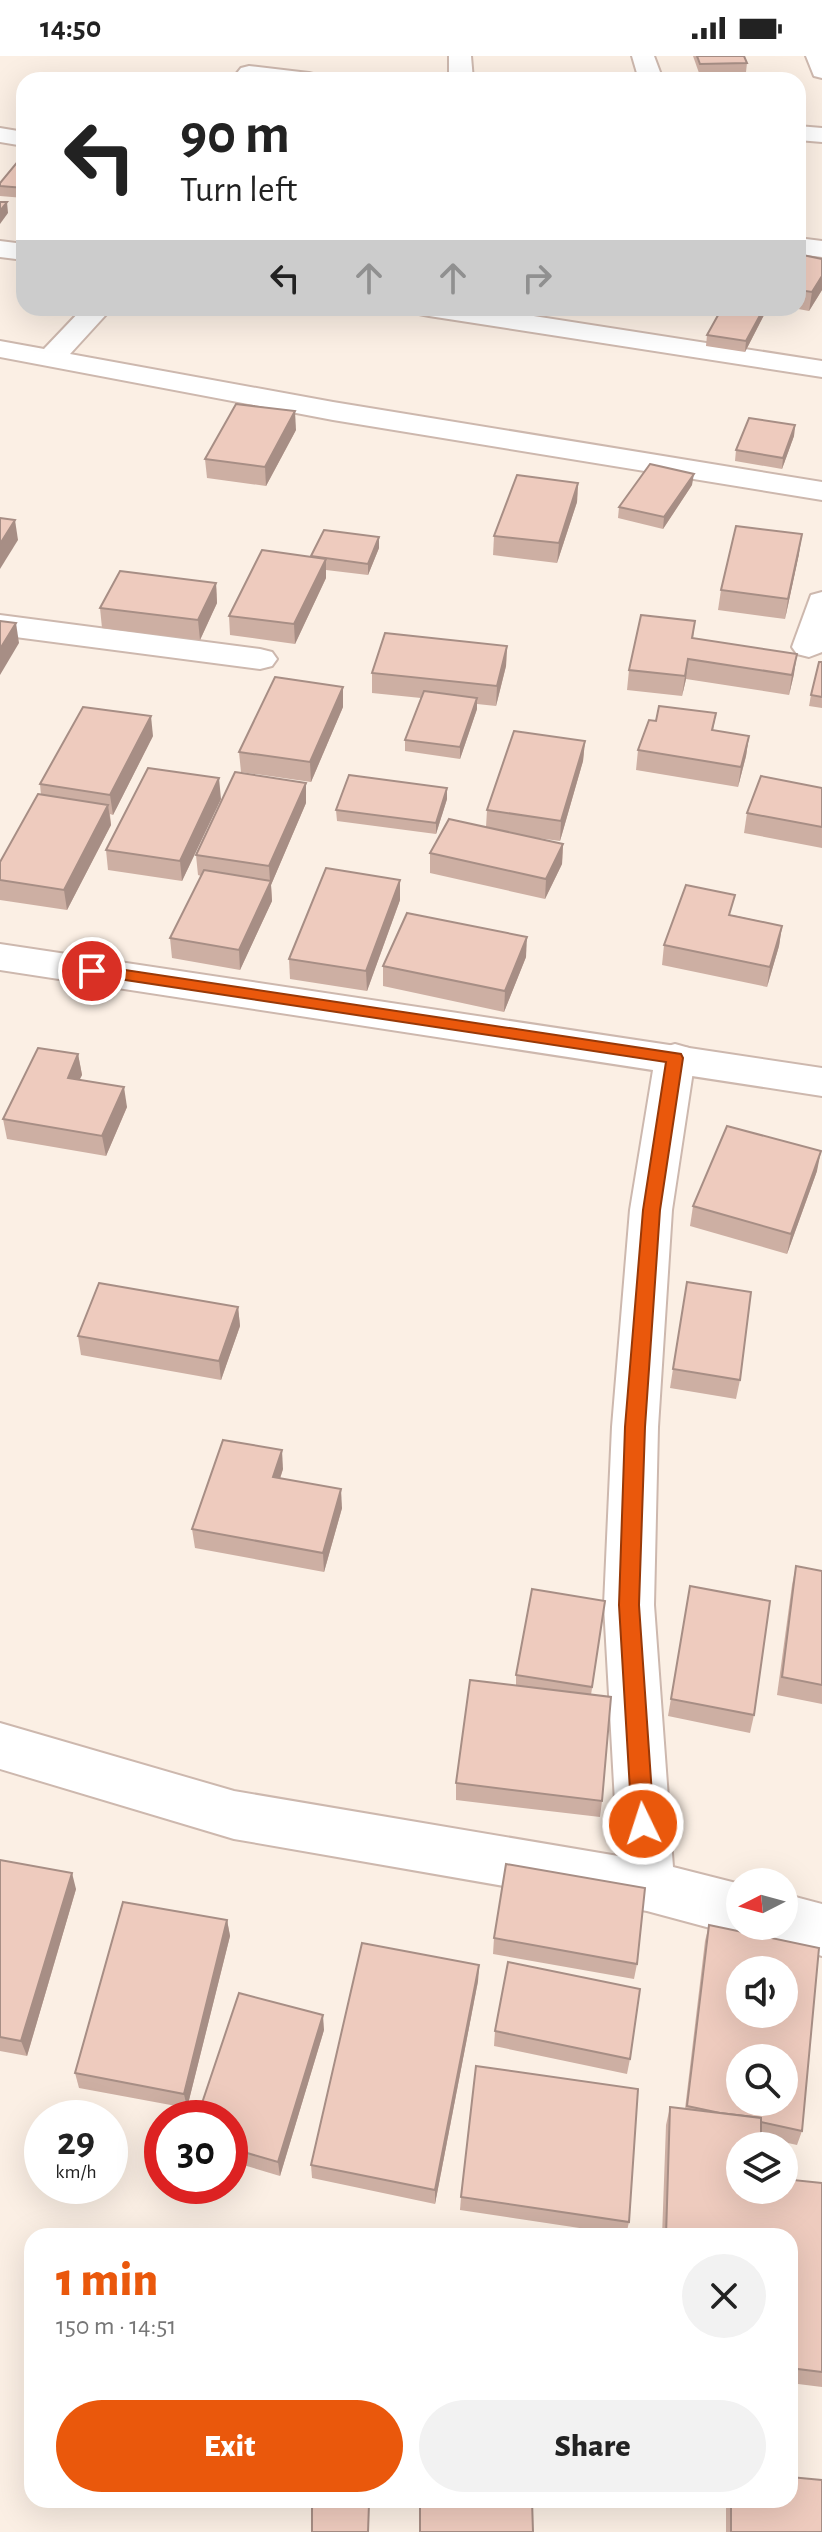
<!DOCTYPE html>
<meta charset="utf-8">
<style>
:root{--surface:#fff;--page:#f2f2f2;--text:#222;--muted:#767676;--accent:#ea580c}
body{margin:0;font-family:"Alegreya Sans",sans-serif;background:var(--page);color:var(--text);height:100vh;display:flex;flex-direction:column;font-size:30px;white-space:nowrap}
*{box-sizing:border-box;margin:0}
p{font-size:26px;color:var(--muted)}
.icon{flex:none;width:44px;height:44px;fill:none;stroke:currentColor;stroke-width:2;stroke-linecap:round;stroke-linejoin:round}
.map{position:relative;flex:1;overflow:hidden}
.sheet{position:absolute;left:24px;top:2172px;width:774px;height:280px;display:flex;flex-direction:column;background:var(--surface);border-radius:24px;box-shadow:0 8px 32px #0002}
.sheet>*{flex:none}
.guide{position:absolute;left:16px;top:16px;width:790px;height:244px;border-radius:24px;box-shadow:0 8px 32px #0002;background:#fff;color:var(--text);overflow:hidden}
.needle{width:52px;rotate:264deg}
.controls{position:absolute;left:726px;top:1812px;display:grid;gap:16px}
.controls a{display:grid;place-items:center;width:72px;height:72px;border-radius:50%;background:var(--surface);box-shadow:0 8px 32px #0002;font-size:40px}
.speed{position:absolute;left:24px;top:2044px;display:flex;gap:16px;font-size:40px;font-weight:700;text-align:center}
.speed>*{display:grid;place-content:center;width:104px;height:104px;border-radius:50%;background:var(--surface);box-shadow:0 8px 32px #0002;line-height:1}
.speed small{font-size:20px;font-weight:400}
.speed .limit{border:12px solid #d22;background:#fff;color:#111}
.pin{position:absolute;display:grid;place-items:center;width:68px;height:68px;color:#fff;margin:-34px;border:4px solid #fff;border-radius:50%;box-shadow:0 2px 8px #0007}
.me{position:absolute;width:88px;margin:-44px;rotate:356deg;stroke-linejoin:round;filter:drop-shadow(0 0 6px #0008)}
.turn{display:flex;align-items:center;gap:28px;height:168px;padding:0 32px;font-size:36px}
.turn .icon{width:104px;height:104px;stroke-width:2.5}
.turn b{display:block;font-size:56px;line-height:68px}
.lanes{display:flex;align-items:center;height:76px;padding:0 32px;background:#0003;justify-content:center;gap:40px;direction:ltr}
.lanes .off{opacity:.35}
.round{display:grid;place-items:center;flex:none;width:84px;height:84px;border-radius:42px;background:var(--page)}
.summary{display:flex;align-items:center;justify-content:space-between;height:136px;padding:0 32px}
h1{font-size:48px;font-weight:800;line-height:60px;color:var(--accent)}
.primary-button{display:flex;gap:16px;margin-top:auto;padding:16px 32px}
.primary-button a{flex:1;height:92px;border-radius:48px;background:var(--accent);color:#fff;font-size:32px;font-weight:800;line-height:92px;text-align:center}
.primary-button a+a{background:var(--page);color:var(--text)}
.status{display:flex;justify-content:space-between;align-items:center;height:56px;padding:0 40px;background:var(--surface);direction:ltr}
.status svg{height:22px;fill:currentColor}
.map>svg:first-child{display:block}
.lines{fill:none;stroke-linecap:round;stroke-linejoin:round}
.minor-casing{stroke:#cdb8ae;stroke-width:4}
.tertiary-casing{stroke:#cdb8ae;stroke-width:4}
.minor{fill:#fff;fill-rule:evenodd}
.tertiary{fill:#fff;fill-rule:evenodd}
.wall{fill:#cdafa3}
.shaded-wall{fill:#a78e85}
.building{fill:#eecbbe;stroke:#a78e85;stroke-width:2;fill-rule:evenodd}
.route{fill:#ea580c;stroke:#983908;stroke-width:2}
</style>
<div class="status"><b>14:50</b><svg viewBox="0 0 49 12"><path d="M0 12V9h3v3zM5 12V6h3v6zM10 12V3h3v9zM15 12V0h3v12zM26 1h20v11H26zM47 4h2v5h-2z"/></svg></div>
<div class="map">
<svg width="822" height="2476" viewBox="0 0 822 2476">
<rect width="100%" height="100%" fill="#fbefe4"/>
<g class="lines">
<defs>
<g id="minor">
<path d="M449,0H471L473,24H449Z"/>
<path d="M632,0H654L663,24H639Z"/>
<path d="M806,0H822V22L814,20Z"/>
<path d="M249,10L309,17L317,19L321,24L241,22L237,17L241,12Z"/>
<path d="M798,70L822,72V86L798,84Z"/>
<path d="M0,72L24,76V90L0,86Z"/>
<path d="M798,182L822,185V201L798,198Z"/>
<path d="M0,185L24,188V204L0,201Z"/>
<path d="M83,252H112L70,298L333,346L822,426V444L333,364L0,301V285L44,293Z"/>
<path d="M415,252H482L822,305V321L429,260L419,258Z"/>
<path d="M822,536V596L809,601L797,598L792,591L811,539Z"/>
<path d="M0,559L260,593L272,596L277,603L272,610L260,613L0,579Z"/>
<path d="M675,988L689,992L695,1002L672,1154L658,1371L654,1549L673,1811L740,1828V1870H784V1838L822,1848V1900L765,1882L760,1871L740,1880L647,1855L234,1783L0,1713V1667L234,1735L618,1800L604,1549L612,1371L630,1154L655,1002L661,992Z"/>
</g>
<path id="tertiary" d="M0,888L822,1012V1040L0,914Z"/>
</defs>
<use href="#minor" class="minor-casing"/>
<use href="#tertiary" class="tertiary-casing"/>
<use href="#minor" class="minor"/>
<use href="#tertiary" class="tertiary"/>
</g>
<g class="wall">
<path d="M693,0H744L747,7L746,16L699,17Z"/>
<path d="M24,98V142L0,140V127Z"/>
<path d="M798,198L822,203V234L809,255L793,252H798Z"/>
<path d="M722,252H765L764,259L745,296L706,290L707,279Z"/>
<path d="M795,369L794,380L782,413L735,405L736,394Z"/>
<path d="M296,374L266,430L207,422L205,403Z"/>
<path d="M578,427L577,446L557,507L493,499L494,480Z"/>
<path d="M692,429L663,473L618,462L619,451Z"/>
<path d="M379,492L368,519L326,514V522L295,588L230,579L229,560L311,501Z"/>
<path d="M799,498L785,563L718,554L721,534Z"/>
<path d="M216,527L217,547L200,584L102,572L100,552Z"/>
<path d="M695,565L693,582L794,618L789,639L686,623L682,640L627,634L629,614Z"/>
<path d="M507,590L506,610L496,650L477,648V653L460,703L405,695V684L421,642L372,637V617Z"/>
<path d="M822,606V652L809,650L811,639Z"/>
<path d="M343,631V651L311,726L241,716L239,696Z"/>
<path d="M716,657L713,674L749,680L746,700L738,731L636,714L638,694L656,665Z"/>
<path d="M153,680L113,759L110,758L111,769L67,854L0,844V806L41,739L40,728Z"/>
<path d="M585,685L583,705L560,785L530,781L563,788L562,808L545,843L430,817V797L486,771L487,754Z"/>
<path d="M822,732V792L744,777L747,757Z"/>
<path d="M221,743L182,825L108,814L106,794Z"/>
<path d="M447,743L436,778L337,765L336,754Z"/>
<path d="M306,747L271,829L272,845L240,914L172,902L170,882L201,820L198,819L196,799Z"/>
<path d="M400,844L367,935L290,923L289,903Z"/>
<path d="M733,859L782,870L779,890L767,931L662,909L664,889Z"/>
<path d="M526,901L504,956L383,930V910Z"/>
<path d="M78,998L82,1019L79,1023L127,1051L106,1100L7,1083L3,1063Z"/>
<path d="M817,1115L787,1198L690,1170L693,1150Z"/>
<path d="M238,1251L240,1270L221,1324L81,1299L78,1280Z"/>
<path d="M673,1313L740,1324L736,1343L670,1332Z"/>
<path d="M283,1413L280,1423L342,1452L324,1516L195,1492L192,1473Z"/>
<path d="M796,1510L822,1515V1648L777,1639L792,1529Z"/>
<path d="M690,1530L754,1659L750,1677L668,1660Z"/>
<path d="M605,1545L591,1639L602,1745L600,1761L456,1744V1727L516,1629V1619Z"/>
<path d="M0,1804L76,1833L27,2000L0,1995Z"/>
<path d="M227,1864L230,1880L187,2052L79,2032L75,2017Z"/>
<path d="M709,1869L802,2075L797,2089L761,2081L740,2134L822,2127V2331L790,2327V2180H662L666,2069L670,2051L685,2053L705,1885Z"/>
<path d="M494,1882L637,1908L634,1923L493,1898Z"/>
<path d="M479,1909L478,1925L435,2148L312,2122L311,2109Z"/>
<path d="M324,1974L280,2120L230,2105V2062Z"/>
<path d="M495,1975L630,2003L627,2018L494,1990Z"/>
<path d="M461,2141L629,2166L626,2179L460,2154Z"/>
<path d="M726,2444H790L822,2476H726Z"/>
</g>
<g class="shaded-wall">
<path d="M7,146L8,157L0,168V155Z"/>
<path d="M822,220V234L809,255L812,236Z"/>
<path d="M764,252H765L764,259L745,296L746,285Z"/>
<path d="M295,355L296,374L266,430L265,411Z"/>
<path d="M795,369L794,380L782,413L783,402Z"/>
<path d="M694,418L692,429L663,473L664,461Z"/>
<path d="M578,427L577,446L557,507L559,487Z"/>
<path d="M15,464L18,484L0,513V488Z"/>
<path d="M802,478L799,498L785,563L788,543Z"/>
<path d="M379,481V492L368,519V508Z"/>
<path d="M326,503V522L295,588L294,568Z"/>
<path d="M216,527L217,547L200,584L198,564Z"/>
<path d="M16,567L19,587L0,619V593Z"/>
<path d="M507,590L506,610L496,650L497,630Z"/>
<path d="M797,598L794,618L789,639L792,619Z"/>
<path d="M688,603L686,623L682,640L685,620Z"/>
<path d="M343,631V651L311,726L310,706Z"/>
<path d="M477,642V653L460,703V691Z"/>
<path d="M151,660L153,680L113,759L110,739Z"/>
<path d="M749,680L746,700L738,731L741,711Z"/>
<path d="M585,685L583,705L560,785L561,765Z"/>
<path d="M219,722L221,743L182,825L180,805Z"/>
<path d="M306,727V747L271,829L272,845L240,914L239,894L270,826L269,810Z"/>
<path d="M447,732V743L436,778V767Z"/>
<path d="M108,749L111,769L67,854L64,834Z"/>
<path d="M563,788L562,808L545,843L546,823Z"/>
<path d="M400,824V844L367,935L366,915Z"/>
<path d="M782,870L779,890L767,931L770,911Z"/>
<path d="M527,881L526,901L504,956L505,935Z"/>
<path d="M78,998L82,1019L71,1042L68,1022Z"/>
<path d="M124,1031L127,1051L106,1100L102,1080Z"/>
<path d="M821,1095L817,1115L787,1198L791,1178Z"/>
<path d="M238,1251L240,1270L221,1324L219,1305Z"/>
<path d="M282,1394L283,1413L274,1440L273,1421Z"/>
<path d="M341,1433L342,1452L324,1516L323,1497Z"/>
<path d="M72,1817L76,1833L27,2000L21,1985Z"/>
<path d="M227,1864L230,1880L187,2052L184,2038Z"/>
<path d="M479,1909L478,1925L435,2148V2134Z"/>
<path d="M323,1959L324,1974L280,2120L278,2106Z"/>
</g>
<g class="building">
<path d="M697,0H744L747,7L700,8Z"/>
<path d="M24,98V132L0,130V127Z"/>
<path d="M0,146H7L0,155Z"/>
<path d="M798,198L822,203V220L812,236L798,234Z"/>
<path d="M722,252H764L746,285L707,279Z"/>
<path d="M236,348L295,355L265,411L205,403Z"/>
<path d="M749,362L795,369L783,402L736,394Z"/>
<path d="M650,408L694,418L664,461L619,451Z"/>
<path d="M517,419L578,427L559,487L494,480Z"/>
<path d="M0,462L15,464L0,488Z"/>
<path d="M736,470L802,478L788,543L721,534Z"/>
<path d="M324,474L379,481L368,508L311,500Z"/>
<path d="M262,494L326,503L294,568L229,560Z"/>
<path d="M120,515L216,527L198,564L100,552Z"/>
<path d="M641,559L695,565L692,582L797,598L792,619L688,603L685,620L629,614Z"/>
<path d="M0,565L16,567L0,593Z"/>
<path d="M385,577L507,590L497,630L372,617Z"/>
<path d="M819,606H822V641L811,639Z"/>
<path d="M275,621L343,631L310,706L239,696Z"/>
<path d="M424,635L477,642L460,691L405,684Z"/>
<path d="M659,650L716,657L712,674L749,680L741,711L638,694L649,664L656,665Z"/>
<path d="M83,651L151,660L110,739L40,728Z"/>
<path d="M514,675L585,685L561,765L487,754Z"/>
<path d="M148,712L219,722L180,805L106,794Z"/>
<path d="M235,716L306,727L269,810L196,799Z"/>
<path d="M349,719L447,732L436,767L336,754Z"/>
<path d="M761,720L822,732V771L747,757Z"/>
<path d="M38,738L108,749L64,834L0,824V806Z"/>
<path d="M449,763L563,788L546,823L430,797Z"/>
<path d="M326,812L400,824L366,915L289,903Z"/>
<path d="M204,814L271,825L239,894L170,882Z"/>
<path d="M686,829L735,839L729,859L782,870L770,911L664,889Z"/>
<path d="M407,857L527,881L505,935L383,910Z"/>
<path d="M38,992L78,998L68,1022L124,1031L102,1080L3,1063Z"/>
<path d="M727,1070L821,1095L791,1178L693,1150Z"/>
<path d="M687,1226L751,1236L740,1324L673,1313Z"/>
<path d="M99,1227L238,1251L219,1305L78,1280Z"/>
<path d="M223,1384L282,1394L273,1421L341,1433L323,1497L192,1473Z"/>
<path d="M796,1510L822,1515V1629L782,1621Z"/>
<path d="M690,1530L770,1545L754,1659L671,1643Z"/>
<path d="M532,1533L605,1545L592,1631L516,1619Z"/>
<path d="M470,1624L611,1641L602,1745L456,1727Z"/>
<path d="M0,1804L72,1817L21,1985L0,1981Z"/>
<path d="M506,1808L645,1832L637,1908L494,1882Z"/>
<path d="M123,1846L227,1864L184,2038L75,2017Z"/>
<path d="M709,1869L819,1892L802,2075L761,2066V2062L720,2057L687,2050ZM740,1914H784V1958H740ZM740,2002H784V2046H740Z"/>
<path d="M362,1887L479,1909L435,2134L311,2109Z"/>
<path d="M508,1906L640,1933L630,2003L495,1975Z"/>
<path d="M239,1937L323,1959L278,2106L230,2092V2062H197Z"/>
<path d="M476,2010L638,2033L629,2166L461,2141Z"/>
<path d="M670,2051L761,2062V2090H740V2134H784V2123L822,2127V2316L790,2312V2180H666Z"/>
<path d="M790,2421L822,2424V2476H731V2444H790Z"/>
<path d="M420,2444H532L533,2476H420Z"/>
<path d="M369,2448L368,2476H312V2449Z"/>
</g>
<path class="route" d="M92,909L681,998L683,1002L660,1154L645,1371L639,1549L654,1768L651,1775L643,1778L635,1775L632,1768L619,1549L625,1371L643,1154L666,1006L86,918L84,915Z"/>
</svg>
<div class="controls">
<a><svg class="needle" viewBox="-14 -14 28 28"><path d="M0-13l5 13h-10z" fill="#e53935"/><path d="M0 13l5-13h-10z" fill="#767676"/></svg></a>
<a><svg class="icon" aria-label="sound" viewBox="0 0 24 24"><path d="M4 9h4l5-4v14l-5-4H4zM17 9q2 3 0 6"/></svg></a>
<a><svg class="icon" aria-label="search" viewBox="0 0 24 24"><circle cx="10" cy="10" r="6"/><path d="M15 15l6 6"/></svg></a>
<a><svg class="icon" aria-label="layers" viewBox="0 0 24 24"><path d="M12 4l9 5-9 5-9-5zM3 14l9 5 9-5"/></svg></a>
</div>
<div class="speed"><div>29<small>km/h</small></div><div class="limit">30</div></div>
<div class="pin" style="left:92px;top:915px;background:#d93025"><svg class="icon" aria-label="arrive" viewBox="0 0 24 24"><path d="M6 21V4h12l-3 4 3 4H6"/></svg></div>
<svg class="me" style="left:643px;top:1768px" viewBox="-20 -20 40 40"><circle r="17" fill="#ea580c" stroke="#fff" stroke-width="3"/><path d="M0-11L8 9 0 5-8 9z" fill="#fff"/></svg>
<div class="guide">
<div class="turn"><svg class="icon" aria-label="left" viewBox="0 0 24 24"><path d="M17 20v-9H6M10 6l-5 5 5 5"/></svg><div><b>90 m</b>Turn left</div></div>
<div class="lanes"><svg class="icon" aria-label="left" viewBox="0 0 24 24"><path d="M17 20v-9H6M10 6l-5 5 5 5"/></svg><svg class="icon off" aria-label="ahead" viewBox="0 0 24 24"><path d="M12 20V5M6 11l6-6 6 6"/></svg><svg class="icon off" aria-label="ahead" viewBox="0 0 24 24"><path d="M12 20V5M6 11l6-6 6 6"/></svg><svg class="icon off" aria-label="right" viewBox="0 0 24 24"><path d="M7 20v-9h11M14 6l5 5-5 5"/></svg></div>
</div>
<section class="sheet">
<div class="summary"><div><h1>1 min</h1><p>150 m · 14:51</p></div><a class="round"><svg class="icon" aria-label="close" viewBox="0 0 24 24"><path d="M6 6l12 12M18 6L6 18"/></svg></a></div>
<div class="primary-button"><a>Exit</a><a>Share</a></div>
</section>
</div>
